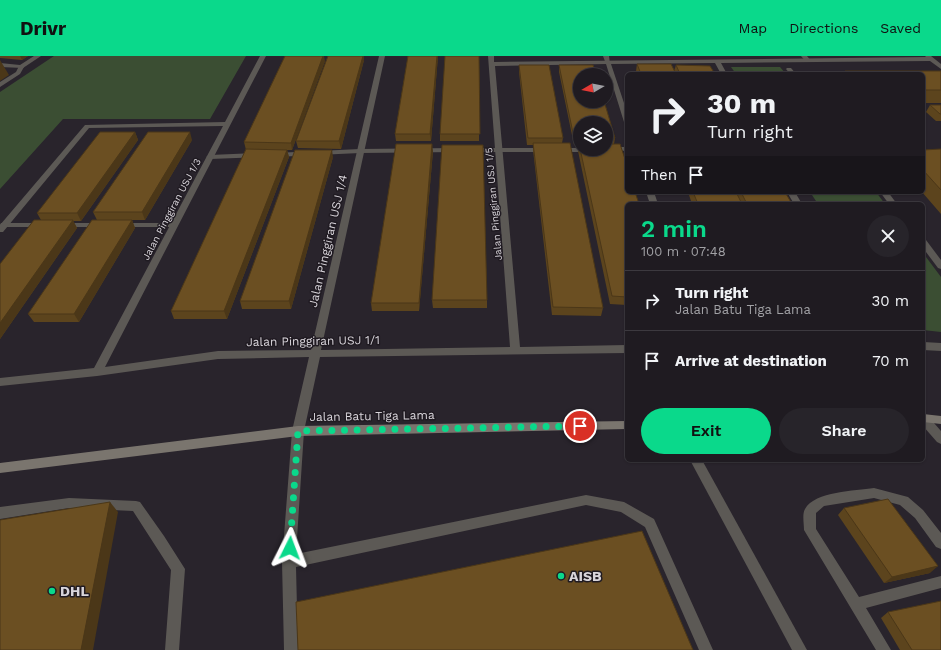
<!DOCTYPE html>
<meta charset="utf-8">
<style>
:root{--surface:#1f1b21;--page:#27242a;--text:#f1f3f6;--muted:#a1a1a5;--line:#3c393f;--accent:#0ad98b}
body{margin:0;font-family:"Work Sans",sans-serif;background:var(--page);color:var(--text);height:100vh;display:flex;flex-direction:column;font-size:15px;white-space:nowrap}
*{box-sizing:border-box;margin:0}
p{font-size:13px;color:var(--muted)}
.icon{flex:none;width:22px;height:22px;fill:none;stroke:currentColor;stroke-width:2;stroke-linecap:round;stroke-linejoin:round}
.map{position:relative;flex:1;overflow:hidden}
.details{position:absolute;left:625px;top:146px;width:300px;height:260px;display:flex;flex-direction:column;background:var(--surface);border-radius:6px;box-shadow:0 1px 3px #0004,0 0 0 1px var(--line)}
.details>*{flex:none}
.guide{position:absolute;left:625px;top:16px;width:300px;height:122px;border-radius:6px;box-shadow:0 1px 3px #0004,0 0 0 1px var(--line);background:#1f1b21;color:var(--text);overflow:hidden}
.needle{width:26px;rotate:260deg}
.fabs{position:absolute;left:573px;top:12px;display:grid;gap:8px}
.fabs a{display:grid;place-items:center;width:40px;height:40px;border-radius:50%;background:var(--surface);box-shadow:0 1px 3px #0004,0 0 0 1px var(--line);font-size:20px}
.pin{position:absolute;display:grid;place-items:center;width:34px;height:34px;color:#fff;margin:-17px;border:2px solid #fff;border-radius:50%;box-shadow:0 1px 4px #0007}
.me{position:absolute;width:44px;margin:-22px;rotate:3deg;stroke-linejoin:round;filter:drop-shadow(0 0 3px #0008)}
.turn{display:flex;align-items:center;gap:14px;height:84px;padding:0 16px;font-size:18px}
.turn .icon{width:52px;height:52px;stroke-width:2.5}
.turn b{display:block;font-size:28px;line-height:34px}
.then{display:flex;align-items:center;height:38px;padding:0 16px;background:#0003;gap:8px;font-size:15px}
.round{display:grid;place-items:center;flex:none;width:42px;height:42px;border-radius:21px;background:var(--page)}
.head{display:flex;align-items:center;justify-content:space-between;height:68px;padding:0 16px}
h1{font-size:24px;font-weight:600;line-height:30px;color:var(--accent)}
.action{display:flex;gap:8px;margin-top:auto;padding:8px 16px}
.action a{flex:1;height:46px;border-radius:24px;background:var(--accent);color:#111;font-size:16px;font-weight:600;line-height:46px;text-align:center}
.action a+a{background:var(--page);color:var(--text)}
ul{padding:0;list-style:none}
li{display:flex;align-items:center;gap:12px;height:60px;padding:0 16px;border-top:1px solid var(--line)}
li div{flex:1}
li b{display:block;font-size:15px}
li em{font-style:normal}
header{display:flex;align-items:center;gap:24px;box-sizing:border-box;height:56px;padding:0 20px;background:var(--accent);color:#111}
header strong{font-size:19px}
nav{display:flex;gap:22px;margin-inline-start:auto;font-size:14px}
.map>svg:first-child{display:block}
.green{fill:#3b4e33}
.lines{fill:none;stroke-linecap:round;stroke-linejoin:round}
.service{fill:#5c5955;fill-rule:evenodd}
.minor{fill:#5c5955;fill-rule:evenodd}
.secondary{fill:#7a756e;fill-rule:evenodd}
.wall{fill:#5c441d;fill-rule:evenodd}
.shaded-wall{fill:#4b3718}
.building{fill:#6b4f22;stroke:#4b3718}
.route{stroke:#0ad98b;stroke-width:7;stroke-dasharray:0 12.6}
.poi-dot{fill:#0ad98b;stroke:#201b22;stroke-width:1.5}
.labels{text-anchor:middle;stroke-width:3;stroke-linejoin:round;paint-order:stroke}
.far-street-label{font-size:10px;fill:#d9d5db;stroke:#201b22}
.street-label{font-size:12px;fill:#d9d5db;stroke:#201b22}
.near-poi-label{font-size:14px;font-weight:bold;fill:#d9d5db;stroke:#201b22;text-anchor:start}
</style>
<header>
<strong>Drivr</strong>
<nav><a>Map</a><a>Directions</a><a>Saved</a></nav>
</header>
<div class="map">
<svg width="941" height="594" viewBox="0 0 941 594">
<rect width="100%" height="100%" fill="#29242c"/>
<g class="green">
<path d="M54,0H246L210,63H63L0,133V36Z"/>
<path d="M731,11H780L786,18H736Z"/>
<path d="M810,136H876L885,148H818Z"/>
<path d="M923,197L941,221V276L923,274Z"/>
</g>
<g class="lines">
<g class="service">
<path d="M603,0H609L610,8H606Z"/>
<path d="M801,0H807L811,5L806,6Z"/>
<path d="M19,10L24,11L20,18L0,31V26L16,16Z"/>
<path d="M609,91H627V95L607,94V92Z"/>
<path d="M455,92L459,94L458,96L360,97L275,101L271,99L275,97L360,93Z"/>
<path d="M468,92H580L595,94L591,96H471L467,94Z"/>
<path d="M257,97L261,99L260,101L210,103L206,101L210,99Z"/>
<path d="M1,167H44L48,169L44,171H4L0,169Z"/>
<path d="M59,167H102L106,169L102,171H62L58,169Z"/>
<path d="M117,167H174L178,169L174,171H120L116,169Z"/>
<path d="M923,358L927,359L941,375V388L937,386L923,370Z"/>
<path d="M298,370L302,372L304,375L296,498L586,439L624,446L654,463L713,594H699L645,471L621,456L586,449L296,511L298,594H284L282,506L292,375L294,372Z"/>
<path d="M690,404H702L807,594H792Z"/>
<path d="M874,432L908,441L923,454L941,477V493L936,491L915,462L900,449L874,442L824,450L816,457V473L859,541L941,520V532L866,552L891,594H876L804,474C804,468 802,458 805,453C815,435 855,435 874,432Z"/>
<path d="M69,442L136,445L140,446L164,480L185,513L179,594H165L171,514L133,455L69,452L0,463V451Z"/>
</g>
<g class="minor">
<path d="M34,0H41L23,12L0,11V7L20,9Z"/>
<path d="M260,0H266L105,311L218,295L311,294L379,0H385L321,294L510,291L488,0H494V6L926,1L925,0H931L941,8V13L930,5L721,7L727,18H721L715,7L611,8L627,56V68L624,66L606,8L495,10L520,291L627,289V297L320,301L304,375L302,378L298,380L294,378L292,375L309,301L218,303L97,320L0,330V322L94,312L223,70L89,72L3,176H0V169L85,69L225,66Z"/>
<path d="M787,12H791L796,18H790L786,13Z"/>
<path d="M646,136H654L658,148H650Z"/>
<path d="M787,136H795L802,148H794Z"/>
<path d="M880,136H888L897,148H889Z"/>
<path d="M923,183L926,184L941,204V213L938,212L923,192Z"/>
<path d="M923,286L941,287V295L923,294Z"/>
</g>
<g class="secondary">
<path d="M923,358L941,360V368L923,366Z"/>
<path d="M627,365V373L298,380L0,417V407L298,370Z"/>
</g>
</g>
<g class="wall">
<path d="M0,0H28L22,4L0,2Z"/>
<path d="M408,0H438L431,85H396L395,78Z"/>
<path d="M479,0V85H440V78Z"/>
<path d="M364,4L341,93L298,92L296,85Z"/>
<path d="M325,5L292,94H287L289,101L227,263H174L171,255L246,94L244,86Z"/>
<path d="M637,8L674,15L676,9L715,18H637L636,15Z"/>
<path d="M519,9L563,82L562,87L603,252L601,260L552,259L533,94V89H527L519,16Z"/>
<path d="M559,9H593L596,19H580V45H604L615,82L614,88H620L627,109V136H635L639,148H627V249L610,248L578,95V89H574L559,16ZM580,67H606V93H580Z"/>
<path d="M845,15H941V47H923V18H843Z"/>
<path d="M930,49H941V65H936L926,56Z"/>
<path d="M135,76L138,84L81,165H73L77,172L0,283V208L41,164L37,157Z"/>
<path d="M192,84L145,164H97L93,156Z"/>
<path d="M941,93V158L922,136H923V94Z"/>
<path d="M433,95L419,255H372L371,247Z"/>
<path d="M333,101L291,253H242L240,245Z"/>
<path d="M688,136H785L792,148H692Z"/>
<path d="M132,164L135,172L79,266H34L28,258Z"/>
<path d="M432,244H487V252H433Z"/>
<path d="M844,452L930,517L884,527L838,459Z"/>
<path d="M888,556L941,594H900L881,562Z"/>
</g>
<g class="shaded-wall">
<path d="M20,0H28L22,4Z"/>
<path d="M323,0H324L325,5L292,94L291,87Z"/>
<path d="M363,0H364V4L341,93L339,85Z"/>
<path d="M437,0H438L431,85L430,78Z"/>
<path d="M0,4L9,19L0,25Z"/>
<path d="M135,76L138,84L81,165L77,157Z"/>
<path d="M190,76L192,84L145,164L142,156Z"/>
<path d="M432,88L433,95L419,255V247Z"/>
<path d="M287,94L289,101L227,263L224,255Z"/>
<path d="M332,94L333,101L291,253L289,245Z"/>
<path d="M73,164L77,172L0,283V267Z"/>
<path d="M132,164L135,172L79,266L74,258Z"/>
<path d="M110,446L118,456L93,594H81Z"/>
<path d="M938,510L930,517L884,527L892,521Z"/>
</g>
<g class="building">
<path d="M285,0H323L291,87L244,86Z"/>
<path d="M328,0H363L339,85H296Z"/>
<path d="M408,0H437L430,78H395Z"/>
<path d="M445,0H479L480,78H440Z"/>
<path d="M637,8H671L676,18H641Z"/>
<path d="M519,9H549L563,82H528Z"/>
<path d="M559,9H593L596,19H580V45H604L615,82H606V67H580V82H574Z"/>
<path d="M676,9L710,10L715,18H680Z"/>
<path d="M845,15H941V34H923V18H847Z"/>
<path d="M930,49H941V58H940Z"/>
<path d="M100,76H135L77,157H37Z"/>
<path d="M148,76H190L142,156H93Z"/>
<path d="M533,87H570L603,252L553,251Z"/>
<path d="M396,88H432L419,247H371Z"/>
<path d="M579,88H580V93H606V88H620L627,109V136H635L639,148H627V241L612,240Z"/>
<path d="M442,89H483L487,244H432Z"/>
<path d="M246,93L287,94L224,255H171Z"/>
<path d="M941,93V134L923,114V94Z"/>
<path d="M295,94H332L289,245H240Z"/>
<path d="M693,136H736L742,148H698Z"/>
<path d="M741,136H785L792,148H747Z"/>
<path d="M34,164H73L0,267V208Z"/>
<path d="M92,164H132L74,258H28Z"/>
<path d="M888,443L938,510L892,521L844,452Z"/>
<path d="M110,446L81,594H0V464Z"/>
<path d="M642,475L693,594H298L296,546Z"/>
<path d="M941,545V594H912L888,556Z"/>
</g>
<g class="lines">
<path class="route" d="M290,492L298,375L580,370"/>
</g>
<g class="poi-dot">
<circle cx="561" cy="520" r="4"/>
<circle cx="52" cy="535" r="4"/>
</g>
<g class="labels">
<g class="far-street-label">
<text transform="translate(493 148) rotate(-95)" y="4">Jalan Pinggiran USJ 1/5</text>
<text transform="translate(171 153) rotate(-62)" y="4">Jalan Pinggiran USJ 1/3</text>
</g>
<g class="street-label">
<text transform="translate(328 185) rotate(-77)" y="4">Jalan Pinggiran USJ 1/4</text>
<text transform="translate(313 285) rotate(-1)" y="4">Jalan Pinggiran USJ 1/1</text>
<text transform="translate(372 360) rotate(-1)" y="4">Jalan Batu Tiga Lama</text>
</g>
<g class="near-poi-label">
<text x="569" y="525">AISB</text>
<text x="60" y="540">DHL</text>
</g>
</g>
</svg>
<div class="fabs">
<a><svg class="needle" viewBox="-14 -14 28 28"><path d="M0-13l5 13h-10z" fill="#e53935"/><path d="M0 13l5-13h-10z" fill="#a1a1a5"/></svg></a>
<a><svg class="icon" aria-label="layers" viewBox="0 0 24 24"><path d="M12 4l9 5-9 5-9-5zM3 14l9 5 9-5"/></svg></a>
</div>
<div class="pin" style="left:580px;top:370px;background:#d93025"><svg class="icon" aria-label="arrive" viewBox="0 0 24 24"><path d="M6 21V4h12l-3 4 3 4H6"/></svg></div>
<svg class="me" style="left:290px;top:492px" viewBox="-20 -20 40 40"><path d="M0-17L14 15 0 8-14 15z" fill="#0ad98b" stroke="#fff" stroke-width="4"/></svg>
<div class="guide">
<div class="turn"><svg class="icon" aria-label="right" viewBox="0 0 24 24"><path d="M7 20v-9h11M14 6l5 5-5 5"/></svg><div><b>30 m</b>Turn right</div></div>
<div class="then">Then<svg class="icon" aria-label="arrive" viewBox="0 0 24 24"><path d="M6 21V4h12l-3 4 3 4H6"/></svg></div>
</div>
<section class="details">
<div class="head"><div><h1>2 min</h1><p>100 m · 07:48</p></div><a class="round"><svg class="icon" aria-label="close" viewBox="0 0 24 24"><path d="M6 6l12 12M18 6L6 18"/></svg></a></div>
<ul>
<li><svg class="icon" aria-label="right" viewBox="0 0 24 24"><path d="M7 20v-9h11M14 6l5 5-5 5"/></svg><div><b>Turn right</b><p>Jalan Batu Tiga Lama</p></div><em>30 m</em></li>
<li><svg class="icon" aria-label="arrive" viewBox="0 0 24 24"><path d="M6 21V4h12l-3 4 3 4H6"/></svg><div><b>Arrive at destination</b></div><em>70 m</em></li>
</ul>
<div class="action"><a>Exit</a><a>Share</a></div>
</section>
</div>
